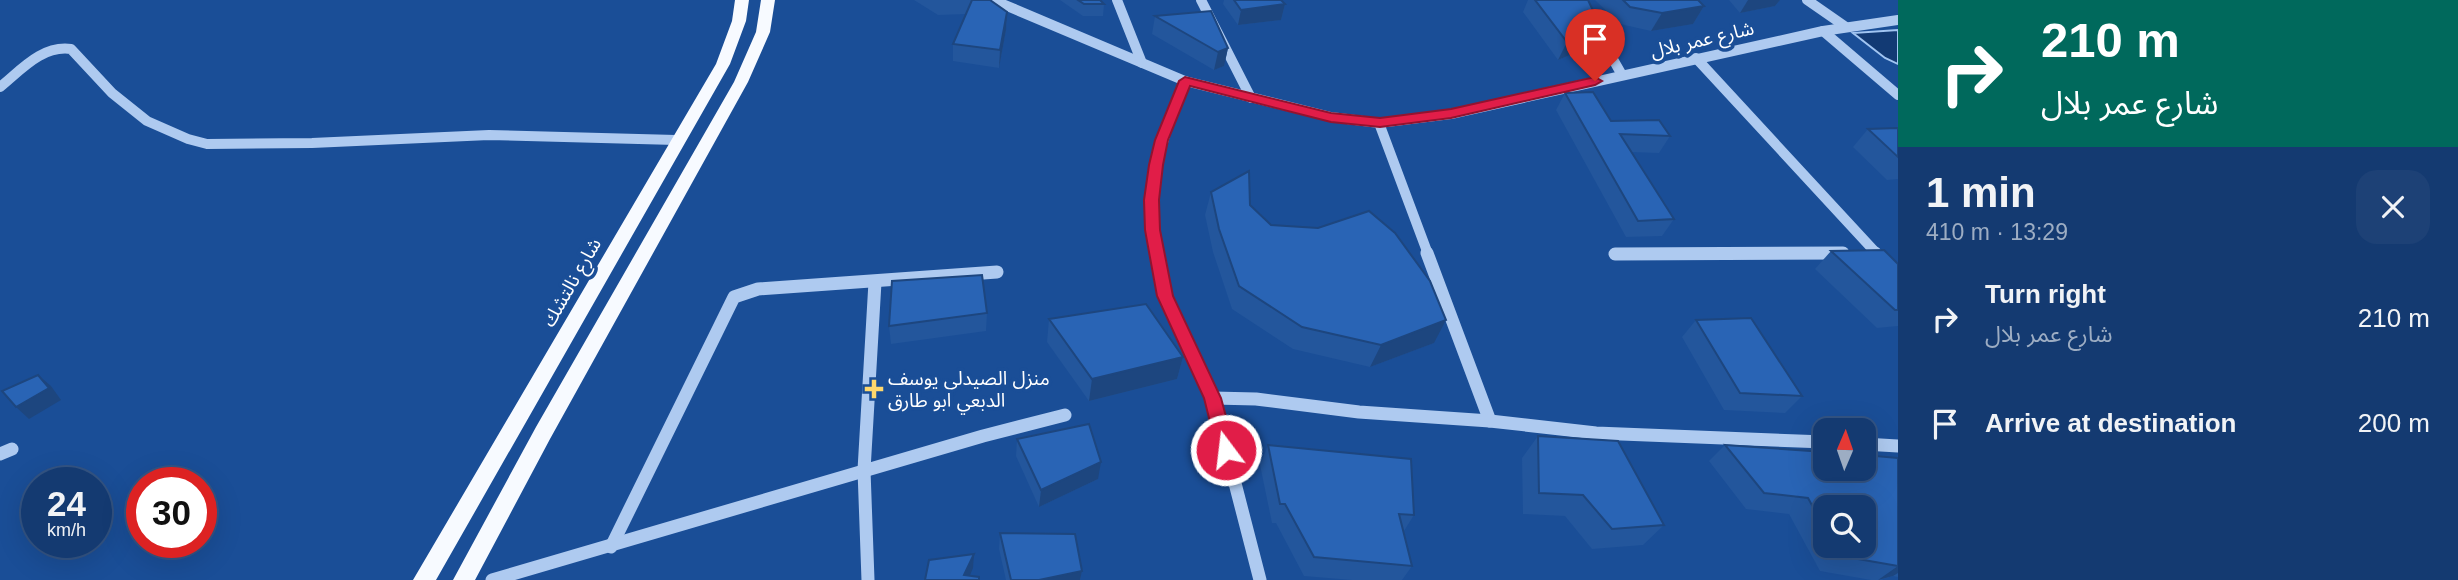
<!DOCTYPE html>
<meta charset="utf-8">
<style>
:root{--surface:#143a71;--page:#1d4176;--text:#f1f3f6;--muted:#9dadc3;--line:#335484}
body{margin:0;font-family:Helvetica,"Noto Sans Arabic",sans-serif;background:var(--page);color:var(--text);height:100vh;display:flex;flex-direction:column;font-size:26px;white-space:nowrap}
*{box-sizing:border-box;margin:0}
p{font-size:23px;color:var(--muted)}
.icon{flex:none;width:38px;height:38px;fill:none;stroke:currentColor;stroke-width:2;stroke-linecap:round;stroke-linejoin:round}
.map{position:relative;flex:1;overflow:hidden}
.details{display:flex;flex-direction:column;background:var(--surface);width:560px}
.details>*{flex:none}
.top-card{background:#00695c;color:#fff;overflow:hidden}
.needle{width:46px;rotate:2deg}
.buttons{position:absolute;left:1813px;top:418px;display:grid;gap:14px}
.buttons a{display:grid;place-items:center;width:63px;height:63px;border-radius:14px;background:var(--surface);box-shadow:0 7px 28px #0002,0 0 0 2px var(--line);font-size:35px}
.speed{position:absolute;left:21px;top:467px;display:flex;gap:14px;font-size:35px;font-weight:700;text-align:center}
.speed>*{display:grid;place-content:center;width:91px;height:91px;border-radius:50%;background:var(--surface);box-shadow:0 7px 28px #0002,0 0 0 2px var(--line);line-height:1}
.speed small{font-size:18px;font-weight:400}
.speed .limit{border:10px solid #d22;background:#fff;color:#111}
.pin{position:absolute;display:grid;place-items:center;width:60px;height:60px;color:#fff;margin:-72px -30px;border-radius:50% 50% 50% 0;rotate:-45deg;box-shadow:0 0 7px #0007}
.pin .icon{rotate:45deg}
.me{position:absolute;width:77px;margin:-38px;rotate:345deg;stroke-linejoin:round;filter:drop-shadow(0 0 5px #0008)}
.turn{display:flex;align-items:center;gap:24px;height:147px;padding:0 28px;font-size:32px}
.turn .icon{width:91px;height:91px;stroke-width:2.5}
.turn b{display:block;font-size:49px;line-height:60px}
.round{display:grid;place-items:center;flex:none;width:74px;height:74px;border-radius:21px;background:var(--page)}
.overview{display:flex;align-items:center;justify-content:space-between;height:119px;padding:0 28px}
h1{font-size:42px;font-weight:700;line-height:52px}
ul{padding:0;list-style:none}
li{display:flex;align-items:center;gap:21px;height:105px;padding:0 28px}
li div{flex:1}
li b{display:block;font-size:26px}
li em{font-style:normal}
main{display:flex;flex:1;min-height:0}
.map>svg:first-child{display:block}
.water{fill:#123a74;stroke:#a1c5f2;stroke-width:2}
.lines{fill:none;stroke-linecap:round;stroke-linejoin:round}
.minor-far1{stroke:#aecaf0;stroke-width:10}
.minor{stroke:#aecaf0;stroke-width:13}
.major{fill:#f7faff;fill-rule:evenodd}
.wall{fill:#23569c;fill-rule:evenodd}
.shaded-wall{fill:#1d467f}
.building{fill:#2964b5;stroke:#1d467f;stroke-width:2}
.route{fill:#e11d48;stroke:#92132f;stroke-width:2}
.poi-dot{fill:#ffd86d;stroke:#1a4e97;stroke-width:2.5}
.labels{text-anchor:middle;stroke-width:7;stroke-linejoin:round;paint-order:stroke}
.street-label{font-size:19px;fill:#fff;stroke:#1a4e97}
.poi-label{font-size:19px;fill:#fff;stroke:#1a4e97;text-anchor:start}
</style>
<main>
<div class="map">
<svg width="1898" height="580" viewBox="0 0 1898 580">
<rect width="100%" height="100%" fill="#1a4e97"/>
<path class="water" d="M1898,30V64L1885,58L1853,33Z"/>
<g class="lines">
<g class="minor-far1">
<path d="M993,0L1185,81L1331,117L1379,123L1451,114L1823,31L1898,20"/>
<path d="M1117,0L1142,63"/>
<path d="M1201,0L1251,98"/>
<path d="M1579,0L1622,75"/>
<path d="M1807,0L1846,27"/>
<path d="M1823,31L1898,95"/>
<path d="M1696,58L1877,254"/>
<path d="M0,87C21,70 42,45 71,49L112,93L147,121L188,139L207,144L312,143L489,135L676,140"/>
<path d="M1379,123L1428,254"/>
<path d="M1157,254C1144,188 1161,142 1185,81"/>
<path d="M1615,254L1843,253"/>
</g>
<g class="minor">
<path d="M1156,253L1165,296L1213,398L1260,580"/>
<path d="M1427,253L1490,421"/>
<path d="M1875,253L1898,278"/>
<path d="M1615,254L1843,253"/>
<path d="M1213,398L1256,399L1359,412L1490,421L1596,433L1825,442"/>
<path d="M1864,444L1898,446"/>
<path d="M0,454L12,449"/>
<path d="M611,547L734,297L758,289L997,272"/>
<path d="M492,580L983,436L1065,415"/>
<path d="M868,580L864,470L875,282"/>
</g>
<g class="major">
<path d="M735,0H749L746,21L730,64L436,580H413L716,64L732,21Z"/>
<path d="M761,0H775L770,32L748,82L550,439L475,580H453L536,427L734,82L756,32Z"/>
</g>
</g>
<g class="wall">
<path d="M914,0H990L1007,12L1006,30L999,68L953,61V44L966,14L938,15Z"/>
<path d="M1060,0H1100L1104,4L1103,16H1083Z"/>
<path d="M1224,0H1281L1285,4L1281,20L1238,25L1223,4Z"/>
<path d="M1528,0H1588L1598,21L1588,39L1579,51L1558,60L1523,12Z"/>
<path d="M1595,0H1698L1704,6L1693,24L1651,31L1620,24Z"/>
<path d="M1729,0H1780L1775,6L1740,13Z"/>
<path d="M1155,16L1228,48L1224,66L1214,70L1152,34Z"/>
<path d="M1565,93L1611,121L1670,136L1659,153L1631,152L1674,219L1662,236L1626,237L1556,110Z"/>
<path d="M1898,128V179L1887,180L1853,147L1868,129Z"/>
<path d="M1211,192L1250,205L1271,225L1434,343L1370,367L1293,349L1232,309L1213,252L1205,215Z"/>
<path d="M1831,251L1898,264V326L1877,328L1815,269Z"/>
<path d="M987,313L986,331L891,344L889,326Z"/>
<path d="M1049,319L1183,357L1177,379L1089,401L1047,342Z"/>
<path d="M1696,320L1802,396L1785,413L1724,410L1682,337Z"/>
<path d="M1538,436L1664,525L1643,545L1592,549L1565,516L1523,514L1522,458Z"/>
<path d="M1017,439L1098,479L1039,507L1016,456Z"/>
<path d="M1268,445L1414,515L1404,531L1412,566L1402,580H1352L1304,576L1276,523H1272L1260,465Z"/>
<path d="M1725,445L1898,458V577L1893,576L1880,580H1871L1820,571L1789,514L1746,509L1709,461ZM1825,508L1864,546H1825Z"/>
<path d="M1000,533L1082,571L1080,580H1006L999,549Z"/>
</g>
<g class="shaded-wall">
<path d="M1748,0H1780L1775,6L1740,13Z"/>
<path d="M1285,4L1281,20L1238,25L1241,10Z"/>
<path d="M1704,6L1693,24L1651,31L1662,13Z"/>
<path d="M1007,12L1006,30L999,68L1000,50Z"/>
<path d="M1598,21L1588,39L1579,51L1558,60L1567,42Z"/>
<path d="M1228,48L1224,66L1214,70L1218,52Z"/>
<path d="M1446,320L1434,343L1370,367L1381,345Z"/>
<path d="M1183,357L1177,379L1089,401L1092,379Z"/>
<path d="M38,375L51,386L61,400L29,419L16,407Z"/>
<path d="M1101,462L1098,479L1039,507L1041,490Z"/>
<path d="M974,554L973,568L968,580L964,575Z"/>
<path d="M1898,566V573L1893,576L1878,580Z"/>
<path d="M1082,571L1080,580H1039Z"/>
</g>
<g class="building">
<path d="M972,0H990L1007,12L1000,50L953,44Z"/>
<path d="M1078,0H1100L1104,4H1084Z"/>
<path d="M1234,0H1281L1285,4L1241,10Z"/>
<path d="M1535,0H1588L1598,21L1589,33L1567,42Z"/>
<path d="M1623,0H1698L1704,6L1662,13L1630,7Z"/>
<path d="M1211,11L1228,48L1218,52L1155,16Z"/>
<path d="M1593,92L1611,121L1659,120L1670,136L1620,134L1674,219L1638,221L1565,93Z"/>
<path d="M1898,128V157L1868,129Z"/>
<path d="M1249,171L1250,205L1271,225L1318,228L1369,211L1395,233L1430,281L1446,320L1381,345L1302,327L1239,286L1219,229L1211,192Z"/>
<path d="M1884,250L1898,264V310H1895L1831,251Z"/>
<path d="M982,275L987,313L889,326L892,281Z"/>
<path d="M1146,304L1183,357L1092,379L1049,319Z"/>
<path d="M1751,318L1802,396L1740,393L1696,320Z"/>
<path d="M38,375L49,388L16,407L2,391Z"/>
<path d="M1089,424L1101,462L1041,490L1017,439Z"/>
<path d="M1538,436L1618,441L1664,525L1612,529L1583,495L1539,493Z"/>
<path d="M1268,445L1411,459L1414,515L1399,514L1412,566L1314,557L1285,504H1280Z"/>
<path d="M1725,445L1825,452V469H1864V455L1898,458V566L1841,556L1835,546H1864V508H1825V529L1808,498L1764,493Z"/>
<path d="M1000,533L1075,534L1082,571L1039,580H1011Z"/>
<path d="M974,554L964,575L979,577V580H925L929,560Z"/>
</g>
<path class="route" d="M1185,77L1331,113L1380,118L1451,109L1595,77L1602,81L1595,85L1451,118L1380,127L1331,122L1190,86L1168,140L1163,165L1159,200L1160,230L1173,296L1221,398L1235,450L1233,456L1226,458L1220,456L1217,450L1204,398L1157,296L1145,230L1144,200L1149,165L1155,140L1179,81Z"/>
<path class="poi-dot" d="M870.5 378.5h7v7h7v7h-7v7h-7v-7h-7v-7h7z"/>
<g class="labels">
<g class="street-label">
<text transform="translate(1702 39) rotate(-13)" y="7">شارع عمر بلال</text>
<text transform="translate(571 282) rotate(-60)" y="7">شارع نالتشك</text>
</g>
<g class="poi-label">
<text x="888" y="385">منزل الصيدلي يوسف<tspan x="888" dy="22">الدبعي ابو طارق</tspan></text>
</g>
</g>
</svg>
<div class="buttons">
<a><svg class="needle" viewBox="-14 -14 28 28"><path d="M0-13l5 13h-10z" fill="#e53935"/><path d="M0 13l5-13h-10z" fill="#9dadc3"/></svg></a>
<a><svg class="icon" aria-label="search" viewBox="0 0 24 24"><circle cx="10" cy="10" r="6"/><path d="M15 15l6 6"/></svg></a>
</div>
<div class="speed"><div>24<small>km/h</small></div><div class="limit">30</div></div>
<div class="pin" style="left:1595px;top:81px;background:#d93025"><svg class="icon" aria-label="arrive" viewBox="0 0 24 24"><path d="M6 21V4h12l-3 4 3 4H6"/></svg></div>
<svg class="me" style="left:1226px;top:450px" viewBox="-20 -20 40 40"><circle r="17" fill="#e11d48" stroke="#fff" stroke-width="3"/><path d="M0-11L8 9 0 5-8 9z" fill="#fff"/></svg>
</div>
<section class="details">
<div class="top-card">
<div class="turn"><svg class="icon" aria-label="right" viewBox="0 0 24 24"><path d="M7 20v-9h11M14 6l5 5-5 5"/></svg><div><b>210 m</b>شارع عمر بلال</div></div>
</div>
<div class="overview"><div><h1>1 min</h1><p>410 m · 13:29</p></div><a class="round"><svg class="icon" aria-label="close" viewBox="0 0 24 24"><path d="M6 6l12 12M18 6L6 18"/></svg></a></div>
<ul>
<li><svg class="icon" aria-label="right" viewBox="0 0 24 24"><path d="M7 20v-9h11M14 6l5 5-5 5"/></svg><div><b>Turn right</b><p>شارع عمر بلال</p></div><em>210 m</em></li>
<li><svg class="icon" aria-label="arrive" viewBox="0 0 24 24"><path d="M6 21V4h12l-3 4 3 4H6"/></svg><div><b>Arrive at destination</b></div><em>200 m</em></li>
</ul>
</section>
</main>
